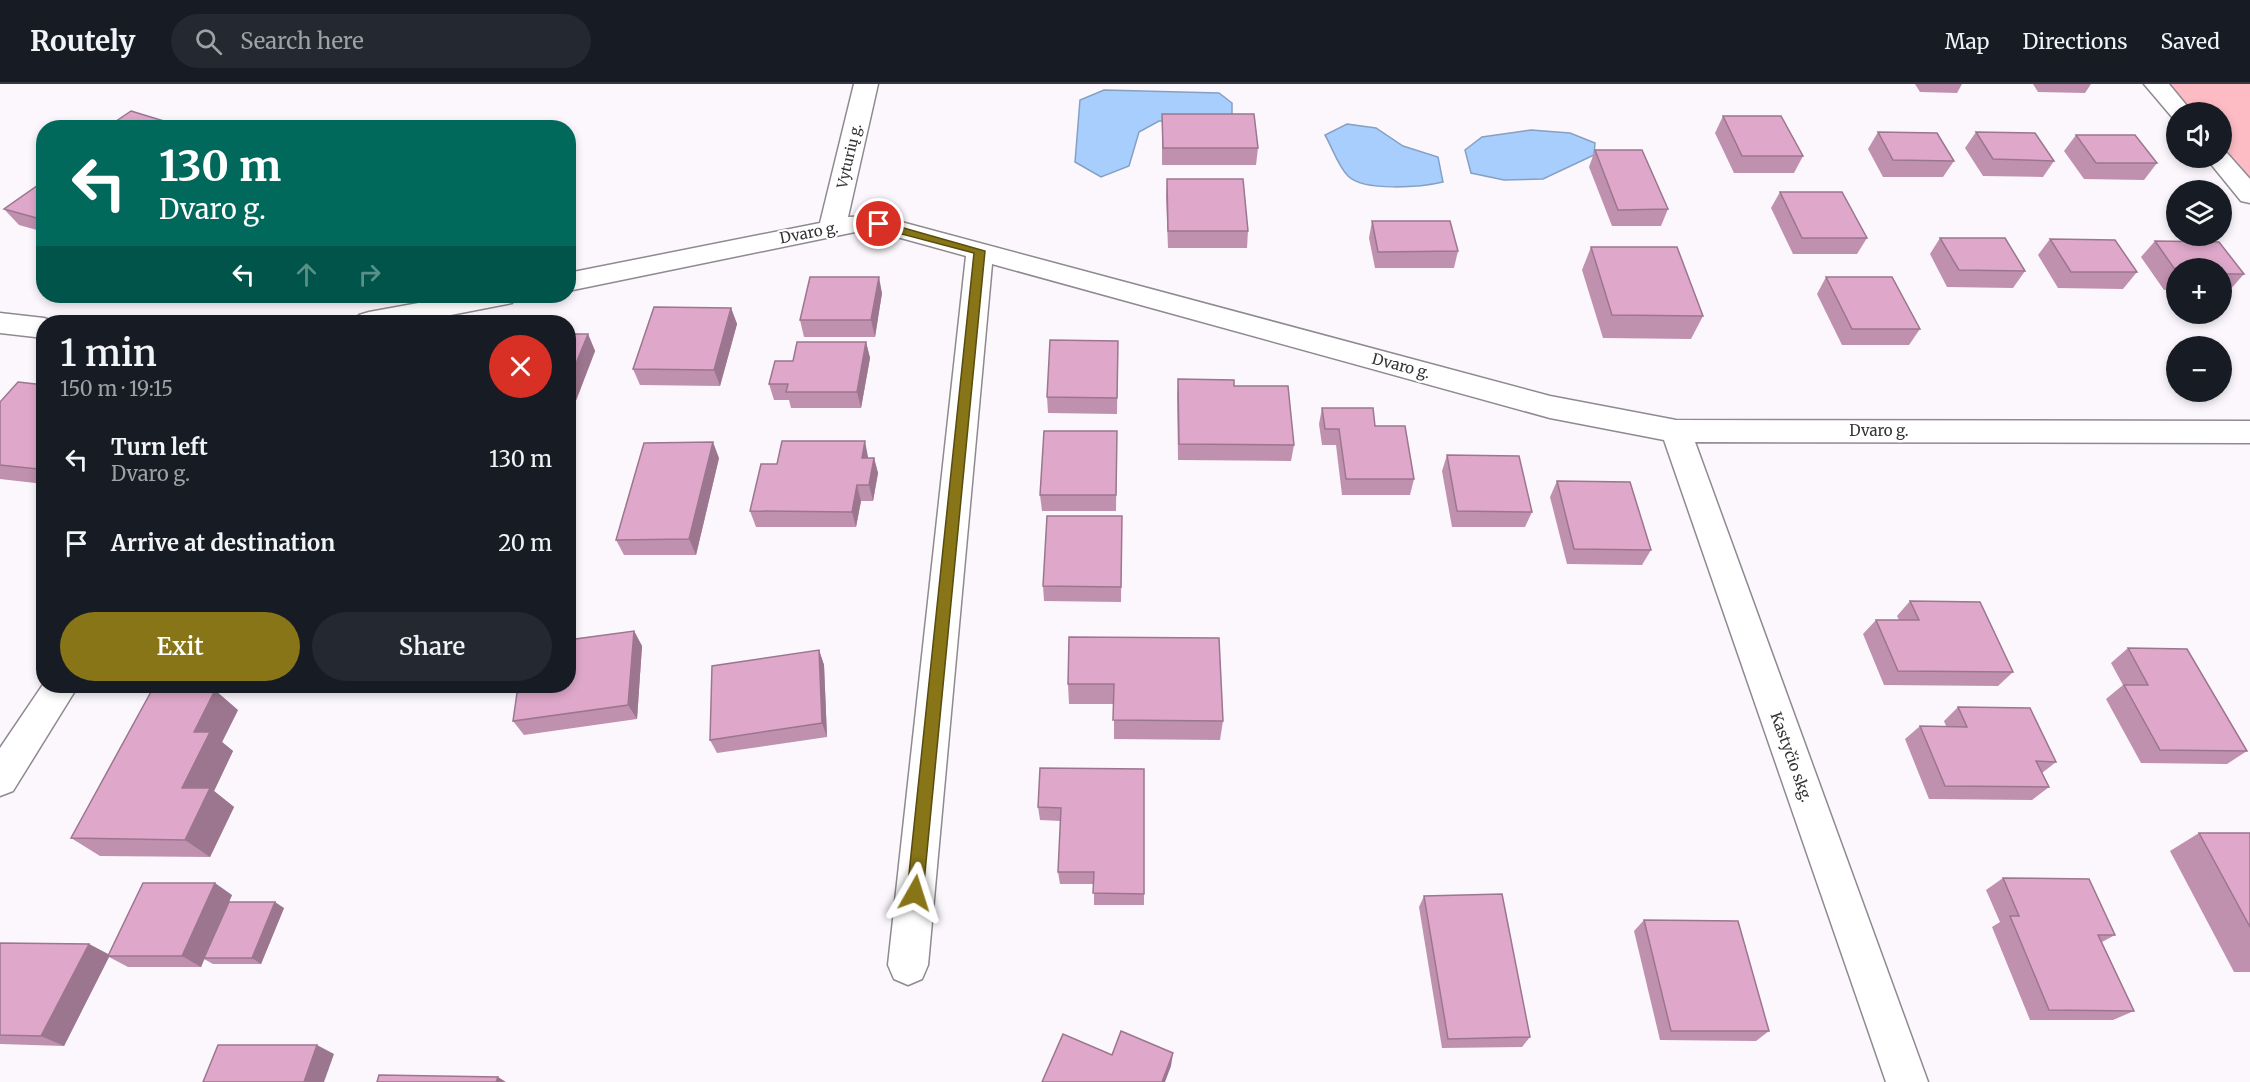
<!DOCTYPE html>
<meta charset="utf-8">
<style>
:root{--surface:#171b24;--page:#242831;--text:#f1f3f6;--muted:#9ea1a6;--line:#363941;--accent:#887518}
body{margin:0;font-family:Merriweather,serif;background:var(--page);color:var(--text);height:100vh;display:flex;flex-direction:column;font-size:22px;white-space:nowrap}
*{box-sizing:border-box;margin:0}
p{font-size:20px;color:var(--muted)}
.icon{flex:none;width:33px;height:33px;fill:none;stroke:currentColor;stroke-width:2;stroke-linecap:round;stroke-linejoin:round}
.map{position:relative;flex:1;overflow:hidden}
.side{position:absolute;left:36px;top:231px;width:540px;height:378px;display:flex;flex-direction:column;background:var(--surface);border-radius:24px;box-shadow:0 3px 9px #0003}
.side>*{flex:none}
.top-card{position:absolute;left:36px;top:36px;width:540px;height:183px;border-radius:24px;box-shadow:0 3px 9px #0003;background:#00695c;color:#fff;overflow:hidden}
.tools{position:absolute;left:2166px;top:18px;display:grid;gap:12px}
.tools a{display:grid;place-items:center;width:66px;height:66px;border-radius:50%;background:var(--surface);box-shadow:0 3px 9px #0003;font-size:30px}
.pin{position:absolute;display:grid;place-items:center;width:51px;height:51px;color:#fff;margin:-26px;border:3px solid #fff;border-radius:50%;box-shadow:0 2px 6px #0007}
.me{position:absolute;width:66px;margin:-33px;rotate:6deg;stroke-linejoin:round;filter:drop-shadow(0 0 4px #0008)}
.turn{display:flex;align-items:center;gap:21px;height:126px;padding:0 24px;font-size:27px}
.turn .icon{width:78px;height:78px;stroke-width:2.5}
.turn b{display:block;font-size:42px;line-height:51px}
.lanes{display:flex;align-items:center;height:57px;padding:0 24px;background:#0003;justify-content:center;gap:30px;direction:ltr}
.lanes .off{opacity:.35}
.round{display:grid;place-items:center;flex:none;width:63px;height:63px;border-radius:32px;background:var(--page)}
.headline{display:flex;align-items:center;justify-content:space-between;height:102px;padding:0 24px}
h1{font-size:36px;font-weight:600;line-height:45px}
.action{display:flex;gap:12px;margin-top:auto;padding:12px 24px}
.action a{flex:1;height:69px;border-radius:36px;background:var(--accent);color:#fff;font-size:24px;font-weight:600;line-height:69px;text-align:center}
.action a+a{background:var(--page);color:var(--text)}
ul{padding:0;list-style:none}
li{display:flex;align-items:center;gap:18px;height:84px;padding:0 24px}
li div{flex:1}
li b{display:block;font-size:22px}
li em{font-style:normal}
header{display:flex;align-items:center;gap:36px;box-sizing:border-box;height:84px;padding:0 30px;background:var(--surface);border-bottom:2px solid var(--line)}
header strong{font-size:28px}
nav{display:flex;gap:33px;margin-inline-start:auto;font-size:21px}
.search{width:420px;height:54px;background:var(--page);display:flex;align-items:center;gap:15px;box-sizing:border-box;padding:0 21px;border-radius:33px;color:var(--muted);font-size:22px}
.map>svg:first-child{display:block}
.green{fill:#fdbcc4}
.water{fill:#a8cefe;stroke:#86a0c2;stroke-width:1.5}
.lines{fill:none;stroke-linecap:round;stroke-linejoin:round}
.street-casing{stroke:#8e8a90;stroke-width:3}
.street{fill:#fff;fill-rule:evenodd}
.wall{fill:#c090af}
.shaded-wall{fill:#9c768e}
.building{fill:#dfa8cb;stroke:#9c768e;stroke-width:1.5}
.route{fill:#887518;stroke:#584c10;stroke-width:1.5}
.labels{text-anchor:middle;stroke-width:4.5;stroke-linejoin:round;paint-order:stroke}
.far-street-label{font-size:14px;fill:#353336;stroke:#fff}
.street-label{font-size:15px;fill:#353336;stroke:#fff}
</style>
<header>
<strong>Routely</strong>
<div class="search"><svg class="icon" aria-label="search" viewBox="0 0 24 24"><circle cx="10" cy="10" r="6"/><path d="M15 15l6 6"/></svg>Search here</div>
<nav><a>Map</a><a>Directions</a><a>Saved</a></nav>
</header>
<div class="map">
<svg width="2250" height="998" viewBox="0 0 2250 998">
<rect width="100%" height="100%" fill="#fbf7fd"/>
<path class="green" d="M2164,0H2250V98L2222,66V28H2189Z"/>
<g class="water">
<path d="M1104,6L1219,9L1232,19V33L1216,37H1159L1139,48L1129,82L1101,93L1075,78L1080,16Z"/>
<path d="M1347,40L1376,44L1403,62L1438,73L1443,98C1422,103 1364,108 1348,92C1338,82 1332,63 1325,51Z"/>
<path d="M1531,46L1570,49L1595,59L1594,71L1543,95L1504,96L1471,89L1465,66L1482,53Z"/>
</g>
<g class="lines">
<defs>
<g id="street">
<path d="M854,0H878L848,133L879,132L1550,312L1676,336L2250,337V359L1695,358L1928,998H1886L1664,356L1550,334L992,180L928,881L922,895L908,901L894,895L888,881L966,172L879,148L860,147L568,207V189L820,139Z"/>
<path d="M2144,0H2169L2192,28H2176V34L2172,33Z"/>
<path d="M2222,67L2227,69L2250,95V119L2241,117L2206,74H2222Z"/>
<path d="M457,212H516L512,219L502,221L415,238H355L359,231L369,228Z"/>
<path d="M0,229L44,234L55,238H44V254L0,249Z"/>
<path d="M44,599V602H78L13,707L0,712V664Z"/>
</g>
</defs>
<use href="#street" class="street-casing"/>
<use href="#street" class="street"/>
</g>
<g class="wall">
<path d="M1915,0H1962L1957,9L1920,8Z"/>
<path d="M2033,0H2091L2085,9L2038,8Z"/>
<path d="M1162,30L1258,64L1256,81H1162Z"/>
<path d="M1723,32L1803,72L1794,89H1734L1715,49Z"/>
<path d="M1878,48L1954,77L1943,93H1883L1868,65Z"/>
<path d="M1976,48L2054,77L2043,93L1983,92L1965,64Z"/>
<path d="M2076,51L2157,79L2144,96L2084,95L2064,67Z"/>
<path d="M1595,66L1668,125L1661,142H1612L1589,83Z"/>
<path d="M1167,95L1248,147L1247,164H1168L1166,112Z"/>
<path d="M44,97V148L19,141L4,125Z"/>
<path d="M1780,108L1867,154L1857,170H1793L1771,124Z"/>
<path d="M1372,137L1458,167L1454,184H1375L1369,154Z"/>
<path d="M1940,154L2025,187L2013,204L1947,203L1930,170Z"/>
<path d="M2050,155L2137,188L2123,205L2058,204L2038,171Z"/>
<path d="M2155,157L2244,190L2229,207H2222V184H2176V206H2164L2141,173Z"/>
<path d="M1591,163L1703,232L1691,255L1603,254L1582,186Z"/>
<path d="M1826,193L1920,245L1909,261H1842L1817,210Z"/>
<path d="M882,209L875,253H804L800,236Z"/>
<path d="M731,224L737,240L720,302L640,301L633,285Z"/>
<path d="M568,250H588L595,267L572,327H568Z"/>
<path d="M1118,257L1117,330L1048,329L1047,313Z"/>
<path d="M866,258L870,274L861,324H791L789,316H774L769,300L793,277Z"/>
<path d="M1178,295L1234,302L1294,361L1291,377L1178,376L1177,312Z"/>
<path d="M44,301V400L0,395V318Z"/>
<path d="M1322,324L1375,342L1414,395L1410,411H1342L1336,361H1322L1319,340Z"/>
<path d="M1117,347L1116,427H1042L1040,411Z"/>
<path d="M1447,371L1532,428L1525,443H1452L1442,387Z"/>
<path d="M719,374L696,471H624L616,456Z"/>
<path d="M874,374L878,389L873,417H861L856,443H756L750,427L777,380Z"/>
<path d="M1557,397L1651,466L1642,481L1567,480L1550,413Z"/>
<path d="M1122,432L1121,518L1044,517L1043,502Z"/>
<path d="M1910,517L2013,588L1998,602L1884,601L1863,550L1876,536H1899L1897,532Z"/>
<path d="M634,547L642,562L637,635L524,651L513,637Z"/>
<path d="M1069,553L1223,637L1220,656L1114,655V620H1069L1068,600Z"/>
<path d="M2128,564L2247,667L2227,680L2141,679L2106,615L2123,601L2111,579Z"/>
<path d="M819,566L824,581L827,653L717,669L710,656Z"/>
<path d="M1958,623L2056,678L2042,689L2049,703L2032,716L1929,715L1905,655L1920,642H1946L1944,637Z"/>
<path d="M238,626L222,658L233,667L214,707L234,723L210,773L100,772L71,754Z"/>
<path d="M1040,684L1144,810V821H1094V800H1060L1058,788L1061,737L1040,736L1038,723Z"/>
<path d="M2199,749H2250V888H2234L2170,767Z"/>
<path d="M2003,794L2115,851L2102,858L2134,927L2113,936H2030L1992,843L2000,838L1986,806Z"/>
<path d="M232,811L229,818L284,824L261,880H213L204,875L201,883H128L109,873L64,962L0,960V859L89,860L109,871Z"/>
<path d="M1424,812L1530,953L1522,963L1442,964L1419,823Z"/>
<path d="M1644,836L1769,947L1756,957L1660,956L1634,847Z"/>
</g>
<g class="shaded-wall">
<path d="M164,37L168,44H154Z"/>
<path d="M879,193L882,209L875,253L871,236Z"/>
<path d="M731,224L737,240L720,302L714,286Z"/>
<path d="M588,250L595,267L572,327L568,320V299Z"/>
<path d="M866,258L870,274L861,324L857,308Z"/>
<path d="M865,357L868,373L866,389L862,374Z"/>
<path d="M713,358L719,374L696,471L689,455Z"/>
<path d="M874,374L878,389L873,417L869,401Z"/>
<path d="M44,378V391L38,385Z"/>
<path d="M857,401L861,417L856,443L852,428Z"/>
<path d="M634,547L642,562L637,635L628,621Z"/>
<path d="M819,566L824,581L827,653L822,639Z"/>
<path d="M215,606L238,626L222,658L233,667L214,707L234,723L210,773L185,756L182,704L194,648Z"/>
<path d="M215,799L232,811L201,883L182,872Z"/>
<path d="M275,818L284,824L261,880L252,874Z"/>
<path d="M89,860L110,871L64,962L41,952Z"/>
<path d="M317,961L334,970L324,998H304Z"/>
<path d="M1173,969L1171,982L1165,998H1162Z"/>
<path d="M498,993L506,998H496Z"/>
</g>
<g class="building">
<path d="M131,27L164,37L154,44H106Z"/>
<path d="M1162,30H1254L1258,64H1163Z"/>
<path d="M1723,32H1781L1803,72H1742Z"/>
<path d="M1878,48L1937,49L1954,77L1893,76Z"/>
<path d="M1976,48L2035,49L2054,77L1993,75Z"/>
<path d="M2076,51H2135L2157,79H2096Z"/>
<path d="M1595,66H1642L1668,125L1618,126Z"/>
<path d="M1167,95H1243L1248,147H1168Z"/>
<path d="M44,97V136L4,125Z"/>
<path d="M1780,108H1842L1867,154H1802Z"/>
<path d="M1372,137H1450L1458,167L1378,168Z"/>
<path d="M1940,154H2005L2025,187L1959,186Z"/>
<path d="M2050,155L2115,156L2137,188H2071Z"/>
<path d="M2155,157L2219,158L2244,190H2222V184H2176V187Z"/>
<path d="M1591,163H1677L1703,232L1612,231Z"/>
<path d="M810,193H879L871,236H800Z"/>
<path d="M1826,193H1892L1920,245H1852Z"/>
<path d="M654,223L731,224L714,286L633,285Z"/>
<path d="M568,250H588L568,299Z"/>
<path d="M1050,256L1118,257L1117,314L1047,313Z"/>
<path d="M797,258H866L857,308H786L788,300H769L775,277H793Z"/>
<path d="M1178,295L1234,296V302H1288L1294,361L1179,360Z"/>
<path d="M18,298L44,301V378L38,385L0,381V318Z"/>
<path d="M1322,324H1373L1375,342H1405L1414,395H1346L1339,345H1325Z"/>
<path d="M1044,347H1117L1116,411H1040Z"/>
<path d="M782,357H865L862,374H874L869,401H857L852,428L750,427L761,380H777Z"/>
<path d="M713,358L689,455L616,456L644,359Z"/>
<path d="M1447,371L1519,372L1532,428L1457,427Z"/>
<path d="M1557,397L1630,398L1651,466L1574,465Z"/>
<path d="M1047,432H1122L1121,503L1043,502Z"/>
<path d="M1910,517L1980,518L2013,588L1898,587L1876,536H1919Z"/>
<path d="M634,547L628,621L513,637L518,602H568V556Z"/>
<path d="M1069,553L1219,554L1223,637L1113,636L1114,600H1068Z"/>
<path d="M2128,564L2187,565L2247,667L2160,666L2124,601H2148Z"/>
<path d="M819,566L822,639L710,656L712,582Z"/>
<path d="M152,606H215L194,648H210L182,704H210L185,756L71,754Z"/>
<path d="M1958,623L2030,624L2056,678L2036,677L2049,703L1945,702L1920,642L1967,643Z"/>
<path d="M1040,684L1144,685V810L1093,809L1094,788H1058L1061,724L1038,723Z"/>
<path d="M2199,749H2250V843Z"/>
<path d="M2003,794L2089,795L2115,851H2098L2134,927L2049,926L2010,832H2019Z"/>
<path d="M143,799H215L182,872H108Z"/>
<path d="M1502,810L1530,953L1448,955L1424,812Z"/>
<path d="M229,818H275L252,874H204Z"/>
<path d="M1644,836L1738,837L1769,947H1671Z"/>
<path d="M0,859L89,860L41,952L0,951Z"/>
<path d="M1121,947L1173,969L1162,998H1042L1063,950L1112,971Z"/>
<path d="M218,961H317L304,998H203Z"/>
<path d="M379,991L498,993L496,998H377Z"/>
</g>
<path class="route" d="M879,137L985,167L923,809L921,815L915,817L909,815L907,809L974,169L875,143L874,140Z"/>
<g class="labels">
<g class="far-street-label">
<text transform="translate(849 72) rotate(-77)" y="5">Vyturių g.</text>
</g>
<g class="street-label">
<text transform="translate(809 149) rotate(-11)" y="5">Dvaro g.</text>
<text transform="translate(1401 282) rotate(15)" y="5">Dvaro g.</text>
<text x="1879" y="352">Dvaro g.</text>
<text transform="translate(1791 673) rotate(70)" y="5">Kastyčio skg.</text>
</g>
</g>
</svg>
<div class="tools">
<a><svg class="icon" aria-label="sound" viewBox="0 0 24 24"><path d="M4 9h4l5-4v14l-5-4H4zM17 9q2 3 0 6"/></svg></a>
<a><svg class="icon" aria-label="layers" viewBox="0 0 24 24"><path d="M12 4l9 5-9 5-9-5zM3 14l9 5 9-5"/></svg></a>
<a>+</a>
<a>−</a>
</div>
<div class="pin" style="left:879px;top:140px;background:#d93025"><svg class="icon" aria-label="arrive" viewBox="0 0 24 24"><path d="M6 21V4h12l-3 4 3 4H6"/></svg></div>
<svg class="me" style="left:915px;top:809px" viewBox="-20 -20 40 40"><path d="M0-17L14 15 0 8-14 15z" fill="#887518" stroke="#fff" stroke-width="4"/></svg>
<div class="top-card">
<div class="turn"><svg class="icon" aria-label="left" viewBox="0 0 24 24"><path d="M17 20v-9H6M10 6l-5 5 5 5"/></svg><div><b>130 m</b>Dvaro g.</div></div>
<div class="lanes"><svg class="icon" aria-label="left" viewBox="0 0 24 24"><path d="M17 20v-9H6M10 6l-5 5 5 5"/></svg><svg class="icon off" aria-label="ahead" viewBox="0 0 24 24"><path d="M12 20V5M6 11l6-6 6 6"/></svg><svg class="icon off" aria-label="right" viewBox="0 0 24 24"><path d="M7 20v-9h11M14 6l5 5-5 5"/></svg></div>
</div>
<section class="side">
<div class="headline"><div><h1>1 min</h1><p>150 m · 19:15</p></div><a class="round" style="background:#d93025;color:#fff"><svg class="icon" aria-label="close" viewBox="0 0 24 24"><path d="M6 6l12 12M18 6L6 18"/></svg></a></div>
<ul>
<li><svg class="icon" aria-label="left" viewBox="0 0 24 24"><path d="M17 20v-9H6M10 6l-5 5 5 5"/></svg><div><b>Turn left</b><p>Dvaro g.</p></div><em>130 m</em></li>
<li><svg class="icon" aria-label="arrive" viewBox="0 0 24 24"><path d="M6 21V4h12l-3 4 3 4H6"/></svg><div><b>Arrive at destination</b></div><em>20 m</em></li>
</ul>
<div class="action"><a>Exit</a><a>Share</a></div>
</section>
</div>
